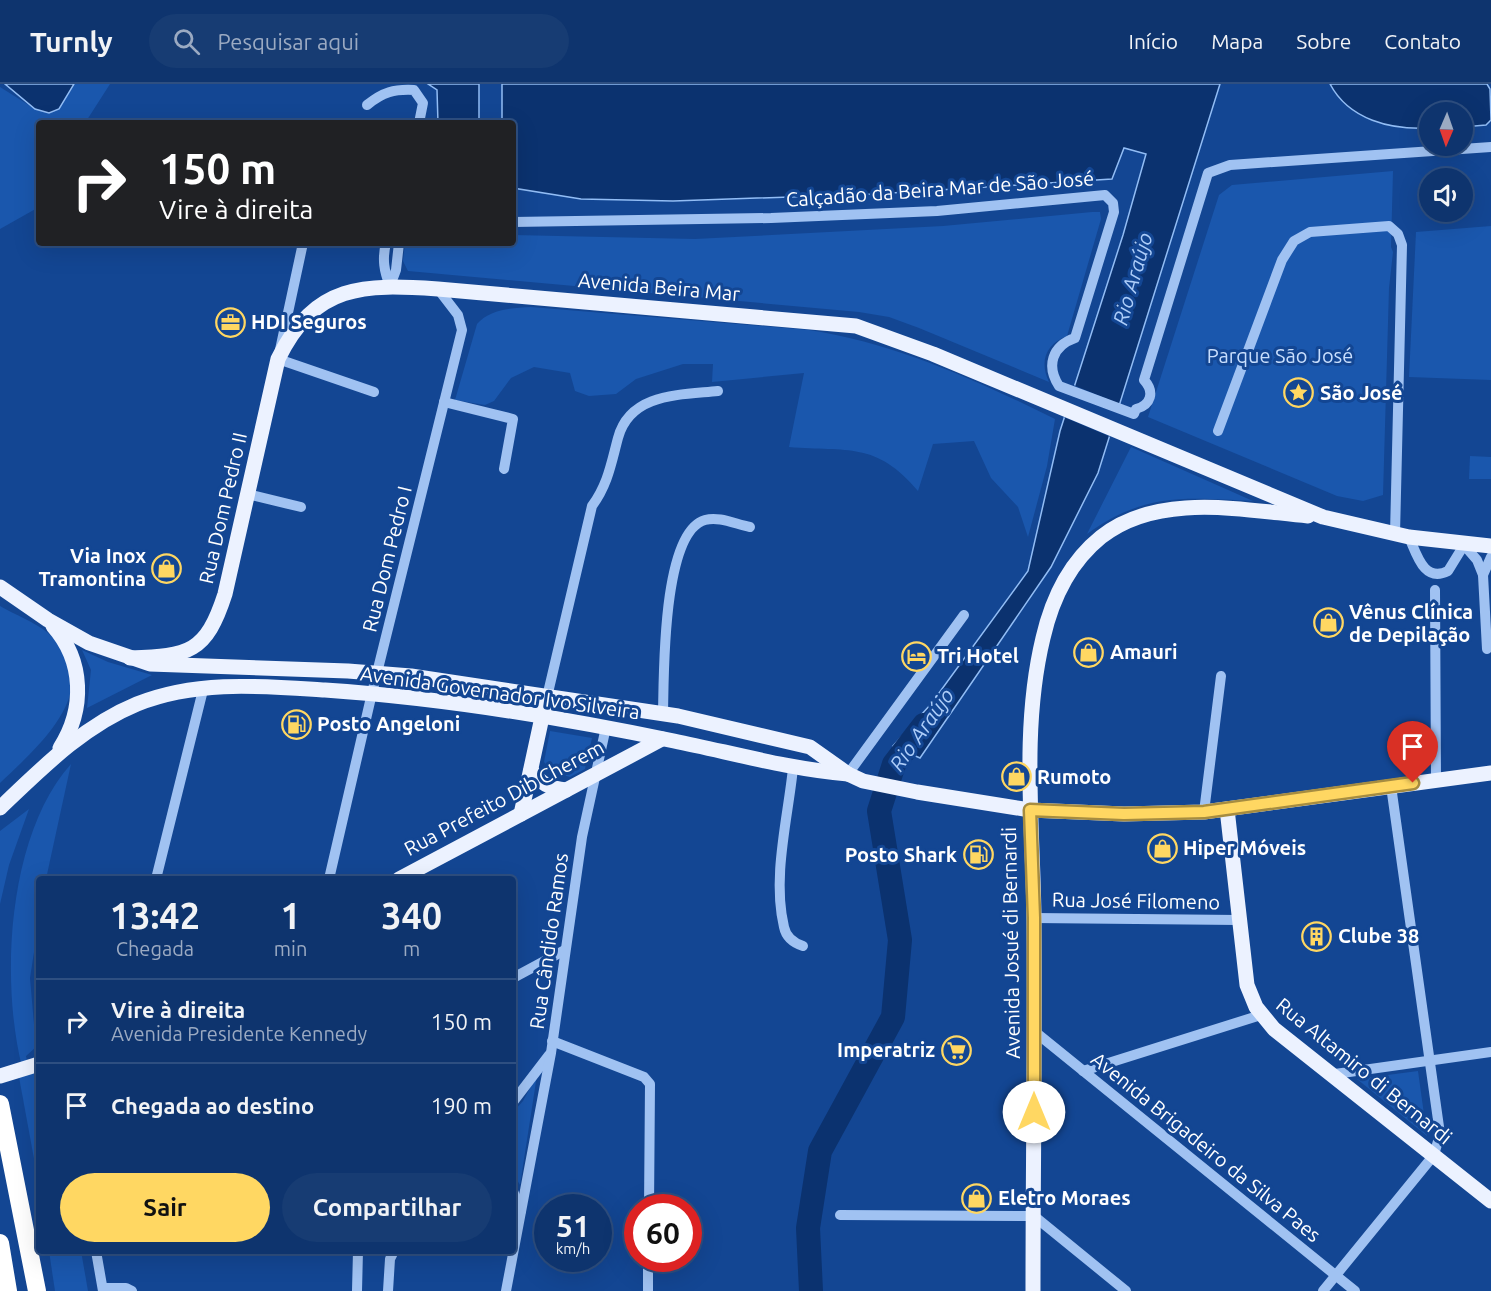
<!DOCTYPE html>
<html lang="pt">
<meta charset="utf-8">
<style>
:root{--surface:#0e346e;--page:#173c73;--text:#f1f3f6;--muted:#9baac2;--line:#2e4f81;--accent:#ffd762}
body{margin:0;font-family:Ubuntu,sans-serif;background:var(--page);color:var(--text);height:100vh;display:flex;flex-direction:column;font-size:22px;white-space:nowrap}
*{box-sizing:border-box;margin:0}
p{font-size:20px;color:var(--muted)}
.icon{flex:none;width:33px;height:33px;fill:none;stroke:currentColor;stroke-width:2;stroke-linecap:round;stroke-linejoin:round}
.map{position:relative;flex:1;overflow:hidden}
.sheet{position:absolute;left:36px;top:792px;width:480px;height:378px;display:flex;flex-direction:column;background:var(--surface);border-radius:6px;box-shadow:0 6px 24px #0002,0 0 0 2px var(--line)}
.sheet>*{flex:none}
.top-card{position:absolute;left:36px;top:36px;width:480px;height:126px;border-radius:6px;box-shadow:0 6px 24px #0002,0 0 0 2px var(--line);background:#202124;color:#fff;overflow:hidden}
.needle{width:39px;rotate:182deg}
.buttons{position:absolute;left:1419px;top:18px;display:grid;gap:12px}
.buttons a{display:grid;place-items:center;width:54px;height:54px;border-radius:50%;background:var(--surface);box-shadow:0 6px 24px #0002,0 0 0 2px var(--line);font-size:30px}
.speed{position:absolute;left:534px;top:1110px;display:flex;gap:12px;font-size:30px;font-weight:700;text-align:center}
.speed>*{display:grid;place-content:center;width:78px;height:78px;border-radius:50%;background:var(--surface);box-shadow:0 6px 24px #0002,0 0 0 2px var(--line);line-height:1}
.speed small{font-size:15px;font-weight:400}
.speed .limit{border:9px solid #d22;background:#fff;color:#111}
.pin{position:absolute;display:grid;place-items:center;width:51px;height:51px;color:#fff;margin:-62px -26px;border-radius:50% 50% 50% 0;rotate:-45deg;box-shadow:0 0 6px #0007}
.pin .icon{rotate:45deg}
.me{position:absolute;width:66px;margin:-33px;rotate:0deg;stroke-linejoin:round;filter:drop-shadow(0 0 4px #0008)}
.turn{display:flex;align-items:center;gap:21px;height:126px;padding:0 24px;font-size:27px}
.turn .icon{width:78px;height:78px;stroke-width:2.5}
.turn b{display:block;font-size:42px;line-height:51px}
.eta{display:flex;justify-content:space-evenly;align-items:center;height:102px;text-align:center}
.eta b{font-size:36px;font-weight:700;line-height:42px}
.primary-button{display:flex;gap:12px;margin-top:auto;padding:12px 24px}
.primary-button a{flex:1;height:69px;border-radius:36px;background:var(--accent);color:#111;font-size:24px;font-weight:700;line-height:69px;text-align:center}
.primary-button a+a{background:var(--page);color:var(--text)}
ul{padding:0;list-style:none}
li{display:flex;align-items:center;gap:18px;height:84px;padding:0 24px;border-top:2px solid var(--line)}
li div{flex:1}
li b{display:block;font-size:22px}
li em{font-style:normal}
header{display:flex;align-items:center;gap:36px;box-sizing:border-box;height:84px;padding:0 30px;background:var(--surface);border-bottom:2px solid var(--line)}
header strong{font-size:28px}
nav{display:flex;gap:33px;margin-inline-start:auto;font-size:21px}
.search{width:420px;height:54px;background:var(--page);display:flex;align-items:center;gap:15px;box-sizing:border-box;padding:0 21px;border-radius:33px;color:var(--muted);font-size:22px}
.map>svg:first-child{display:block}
.green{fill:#1a57ad}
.water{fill:#0b326f;stroke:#92bdf5;stroke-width:1.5}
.pier{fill:#134693}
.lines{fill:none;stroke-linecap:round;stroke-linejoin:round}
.river{stroke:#0b326f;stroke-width:24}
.minor{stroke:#a0c2f2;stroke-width:10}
.major{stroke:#ecf2ff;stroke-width:15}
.highway{stroke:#fff;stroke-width:18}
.route-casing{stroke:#a68c40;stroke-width:15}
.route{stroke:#ffd762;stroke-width:10}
.labels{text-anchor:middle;stroke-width:6;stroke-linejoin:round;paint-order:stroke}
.street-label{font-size:20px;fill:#fff;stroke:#134693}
.poi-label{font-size:20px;font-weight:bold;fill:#fff;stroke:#134693;text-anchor:start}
.park-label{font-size:20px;fill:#c8defd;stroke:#134693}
.water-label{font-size:21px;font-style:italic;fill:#adcdf9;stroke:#134693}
</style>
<header>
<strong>Turnly</strong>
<div class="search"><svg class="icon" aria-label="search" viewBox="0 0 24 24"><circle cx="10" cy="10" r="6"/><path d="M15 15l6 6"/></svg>Pesquisar aqui</div>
<nav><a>Início</a><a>Mapa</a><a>Sobre</a><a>Contato</a></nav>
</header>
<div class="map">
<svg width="1491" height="1207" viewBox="0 0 1491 1207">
<rect width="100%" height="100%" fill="#134693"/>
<g class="green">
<path d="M75,0H110L85,39H39V123L0,145V3L35,25H59Z"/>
<path d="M1393,87L1391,163L1393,168L1389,204L1383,411L1363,417L1337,412L1148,333L1219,111L1232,101Z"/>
<path d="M1092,128H1100L1101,135L1067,252C1046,260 1039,277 1049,298L919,244L889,233L859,228L408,187L403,177L405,159L416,164L424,159H513V151L695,155L943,142Z"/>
<path d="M1491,142V296L1409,293L1416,148Z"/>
<path d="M531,223L809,246C895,259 978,297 1055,335L1047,382L1028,453L1018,423L991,394L974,357L933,360L918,407C876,357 848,368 789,363L804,289L712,298L713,280H683L636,295L616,310L589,312L575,307L570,289L534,283L511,294L494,317L485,321L455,316L477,240C490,225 512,224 531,223Z"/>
<path d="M1131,363L1253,417C1185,414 1145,408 1087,450Z"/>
<path d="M1470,372L1491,373V395H1469Z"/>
<path d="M0,522C15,531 35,538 48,549C110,601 39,662 0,699Z"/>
<path d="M82,566L108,578L152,591L87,624L91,586Z"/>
<path d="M550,647L592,654L585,685L570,693L553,688L544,678Z"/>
<path d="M71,680L46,795H39V836L30,894L36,963L26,972L28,981L22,983C0,895 8,750 71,680Z"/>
<path d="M29,725L9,781L0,820V747Z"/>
<path d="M35,987L39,1000V1102L19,993Z"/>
<path d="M1418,987L1427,1052L1357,995Z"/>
<path d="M537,991L520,1101L513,1089V1028L523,1017Z"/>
<path d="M49,1167H81L88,1207H55Z"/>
</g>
<g class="water">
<path d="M5,0H74L59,25L49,29L35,25Z"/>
<path d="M428,0H479V39H438L437,6Z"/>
<path d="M502,0H1220L1098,389L1051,483L920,674L893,662L931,620L1028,487L1060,347L1123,151L1146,70L1124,64L1112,95L875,110L673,117L581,115L513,104V39H502Z"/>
<path d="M1330,0H1487L1490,5L1491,36L1486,41L1463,43L1462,28H1430L1429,44C1391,46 1349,36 1330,0Z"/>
</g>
<path class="pier" d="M1071,300L1124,322L1113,354L1061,332Z"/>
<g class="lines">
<path class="river" d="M811,1207L808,1144L820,1067L893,933L900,856L879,727L894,680L924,641"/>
<g class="minor">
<path d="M367,21C383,8 394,5 414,6L423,19L419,39"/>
<path d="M513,138L771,134L937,127L1105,111L1113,119L1114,128L1075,254C1052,262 1046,282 1059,302L1134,330L1136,325C1151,321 1155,308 1144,296L1208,89L1230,81L1491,63"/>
<path d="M303,159L278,275L374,308"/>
<path d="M386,159C382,175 384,187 390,202"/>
<path d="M390,202L396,186L399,159"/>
<path d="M444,318L513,335L504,385"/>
<path d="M1218,347L1282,176L1294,157L1310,148L1389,142L1398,150L1402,161L1395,450"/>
<path d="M247,410L301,423"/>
<path d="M1409,453C1417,471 1424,499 1448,487L1464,461L1477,476L1483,491"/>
<path d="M1435,506L1436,696"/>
<path d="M1487,565L1483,491L1491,473"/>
<path d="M547,613L592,422C608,400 611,380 618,354C630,309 680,311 718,307"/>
<path d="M663,629C664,592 662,448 705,436C719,432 735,440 750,443"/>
<path d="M793,684C788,734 772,793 784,843C786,853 794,859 803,862"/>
<path d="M848,690L964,531"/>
<path d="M1204,728L1221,592"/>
<path d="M156,795L204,602"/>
<path d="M329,795L372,609L462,246L458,231L438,205"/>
<path d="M1034,834L1238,836"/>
<path d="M513,894L565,866"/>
<path d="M1034,947L1355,1207"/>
<path d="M552,957L644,993L650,1000L649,1124"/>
<path d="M1083,987L1261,931"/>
<path d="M1335,990L1491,968"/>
<path d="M513,1018L549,971"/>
<path d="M513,1107L521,1127"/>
<path d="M840,1131L1034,1132L1126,1207"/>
<path d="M96,1167L103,1207"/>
<path d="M103,1204H126L132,1207"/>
<path d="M357,1207L358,1167"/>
<path d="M388,1207L390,1175L394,1167"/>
<path d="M506,1207L551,969L582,753L606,643"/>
<path d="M648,1207V1174"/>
<path d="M1323,1207L1434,1071L1440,1050L1391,702"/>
</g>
<g class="major">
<path d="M0,503L48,536L89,559L150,580L348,587L411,592L678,632L810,663L848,690L863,697L917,708L1030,726L1124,730L1204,728L1491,689"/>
<path d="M53,542C84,577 85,625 60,664"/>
<path d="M130,574C189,572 206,569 225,510L278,275C315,199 364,200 438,205L856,242L933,270L1323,433L1409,453L1491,462"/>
<path d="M531,686C541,700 549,704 566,706"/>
<path d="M0,724C41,685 83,642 137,620C197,596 261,602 325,606C442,614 559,633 674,657C733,669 789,685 848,690"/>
<path d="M1227,725L1247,901L1256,923L1274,945L1491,1117"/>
<path d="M521,730L544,624"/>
<path d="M399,795L662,655"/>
<path d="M0,992L39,980"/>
<path d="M1033,1207C1033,1083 1035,959 1034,835C1033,742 1021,645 1043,554C1052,515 1070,478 1101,453C1158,408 1242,426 1308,432"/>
</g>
<g class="highway">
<path d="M0,1020L37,1207"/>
<path d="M0,1159L8,1207"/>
</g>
</g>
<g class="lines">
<defs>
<path id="route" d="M1034,1028V834L1030,726L1124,730L1204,728L1413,699"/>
</defs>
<use href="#route" class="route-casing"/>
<use href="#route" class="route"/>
</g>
<defs>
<symbol id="office-ring" viewBox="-11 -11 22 22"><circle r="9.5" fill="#134693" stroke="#ffd762" stroke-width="1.5"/><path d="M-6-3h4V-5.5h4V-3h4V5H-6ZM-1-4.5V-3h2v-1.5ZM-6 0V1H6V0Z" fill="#ffd762"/></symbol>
<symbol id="sight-ring" viewBox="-11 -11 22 22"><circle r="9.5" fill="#134693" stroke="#ffd762" stroke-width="1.5"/><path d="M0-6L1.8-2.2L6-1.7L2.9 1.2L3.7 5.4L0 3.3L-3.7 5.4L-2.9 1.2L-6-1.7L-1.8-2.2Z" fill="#ffd762"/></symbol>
<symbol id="shop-ring" viewBox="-11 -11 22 22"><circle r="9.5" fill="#134693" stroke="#ffd762" stroke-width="1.5"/><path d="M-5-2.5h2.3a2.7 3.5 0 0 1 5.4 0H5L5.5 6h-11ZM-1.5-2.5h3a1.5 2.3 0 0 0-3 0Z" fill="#ffd762"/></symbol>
<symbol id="hotel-ring" viewBox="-11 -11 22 22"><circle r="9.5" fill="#134693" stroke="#ffd762" stroke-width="1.5"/><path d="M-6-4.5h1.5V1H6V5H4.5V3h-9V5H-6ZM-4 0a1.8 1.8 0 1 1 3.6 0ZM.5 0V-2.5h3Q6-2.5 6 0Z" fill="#ffd762"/></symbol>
<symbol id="fuel-ring" viewBox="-11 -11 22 22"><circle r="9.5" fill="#134693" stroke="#ffd762" stroke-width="1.5"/><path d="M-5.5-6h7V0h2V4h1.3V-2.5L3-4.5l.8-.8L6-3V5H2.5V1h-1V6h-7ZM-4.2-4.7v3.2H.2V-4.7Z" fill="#ffd762"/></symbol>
<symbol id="building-ring" viewBox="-11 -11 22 22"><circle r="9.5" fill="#134693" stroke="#ffd762" stroke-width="1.5"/><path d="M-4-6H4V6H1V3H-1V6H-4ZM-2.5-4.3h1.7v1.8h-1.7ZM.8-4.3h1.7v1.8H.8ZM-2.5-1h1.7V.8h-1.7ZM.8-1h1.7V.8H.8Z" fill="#ffd762"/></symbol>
<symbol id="supermarket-ring" viewBox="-11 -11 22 22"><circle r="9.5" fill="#134693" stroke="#ffd762" stroke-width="1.5"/><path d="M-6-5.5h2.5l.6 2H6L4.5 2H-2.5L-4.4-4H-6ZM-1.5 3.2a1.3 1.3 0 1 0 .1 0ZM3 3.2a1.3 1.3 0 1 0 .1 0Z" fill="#ffd762"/></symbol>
</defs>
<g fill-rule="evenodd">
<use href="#office-ring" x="214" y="222" width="33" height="33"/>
<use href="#sight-ring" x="1282" y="292" width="33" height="33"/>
<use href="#shop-ring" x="150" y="468" width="33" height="33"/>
<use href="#shop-ring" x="1312" y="522" width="33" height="33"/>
<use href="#shop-ring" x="1072" y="552" width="33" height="33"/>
<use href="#hotel-ring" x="900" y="556" width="33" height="33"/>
<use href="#fuel-ring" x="280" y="624" width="33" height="33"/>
<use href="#shop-ring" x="1000" y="676" width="33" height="33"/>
<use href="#shop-ring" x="1146" y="748" width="33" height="33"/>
<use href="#fuel-ring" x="962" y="754" width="33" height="33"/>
<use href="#building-ring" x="1300" y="836" width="33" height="33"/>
<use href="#supermarket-ring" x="940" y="950" width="33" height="33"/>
<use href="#shop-ring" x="960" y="1098" width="33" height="33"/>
</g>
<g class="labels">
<g class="street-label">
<text transform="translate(940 105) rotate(-4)" y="7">Calçadão da Beira Mar de São José</text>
<text transform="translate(659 203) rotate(5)" y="7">Avenida Beira Mar</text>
<text transform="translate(223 424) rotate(-77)" y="7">Rua Dom Pedro II</text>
<text transform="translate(387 475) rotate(-76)" y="7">Rua Dom Pedro I</text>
<text transform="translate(500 609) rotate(8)" y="7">Avenida Governador Ivo Silveira</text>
<text transform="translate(504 714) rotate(-28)" y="7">Rua Prefeito Dib Cherem</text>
<text transform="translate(1136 817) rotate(1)" y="7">Rua José Filomeno</text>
<text transform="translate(549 857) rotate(-82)" y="7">Rua Cândido Ramos</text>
<text transform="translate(1011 859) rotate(-91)" y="7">Avenida Josué di Bernardi</text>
<text transform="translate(1364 987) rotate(39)" y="7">Rua Altamiro di Bernardi</text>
<text transform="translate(1206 1063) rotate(39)" y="7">Avenida Brigadeiro da Silva Paes</text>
</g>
<g class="poi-label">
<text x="251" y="245">HDI Seguros</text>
<text x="1320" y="316">São José</text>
<text x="146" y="479" text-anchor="end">Via Inox<tspan x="146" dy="23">Tramontina</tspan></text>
<text x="1349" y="535">Vênus Clínica<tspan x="1349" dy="23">de Depilação</tspan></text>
<text x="1110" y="575">Amauri</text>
<text x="937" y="579">Tri Hotel</text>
<text x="317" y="647">Posto Angeloni</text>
<text x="1037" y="700">Rumoto</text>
<text x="1183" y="771">Hiper Móveis</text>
<text x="957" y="778" text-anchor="end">Posto Shark</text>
<text x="1338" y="859">Clube 38</text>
<text x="935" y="973" text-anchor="end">Imperatriz</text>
<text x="998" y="1121">Eletro Moraes</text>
</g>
<g class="park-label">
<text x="1280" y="279">Parque São José</text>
</g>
<g class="water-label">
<text transform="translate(1133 195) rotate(-74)" y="7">Rio Araújo</text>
<text transform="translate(922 646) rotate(-55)" y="7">Rio Araújo</text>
</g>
</g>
</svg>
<div class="buttons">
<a><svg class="needle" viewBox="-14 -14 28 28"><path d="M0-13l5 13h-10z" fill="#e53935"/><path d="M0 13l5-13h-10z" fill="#9baac2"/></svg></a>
<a><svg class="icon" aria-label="sound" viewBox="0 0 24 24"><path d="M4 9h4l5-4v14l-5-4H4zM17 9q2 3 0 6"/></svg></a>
</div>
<div class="speed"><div>51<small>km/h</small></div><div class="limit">60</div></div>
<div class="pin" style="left:1413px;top:699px;background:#d93025"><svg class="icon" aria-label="arrive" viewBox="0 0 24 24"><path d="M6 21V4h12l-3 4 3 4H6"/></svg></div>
<svg class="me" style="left:1034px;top:1028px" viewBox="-20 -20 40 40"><circle r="19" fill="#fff"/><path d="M0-13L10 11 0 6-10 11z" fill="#ffd762"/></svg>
<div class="top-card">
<div class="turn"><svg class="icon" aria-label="right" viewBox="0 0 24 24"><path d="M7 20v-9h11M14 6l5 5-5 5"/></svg><div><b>150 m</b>Vire à direita</div></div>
</div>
<section class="sheet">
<div class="eta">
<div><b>13:42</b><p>Chegada</p></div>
<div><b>1</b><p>min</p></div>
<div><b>340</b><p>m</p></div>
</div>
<ul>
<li><svg class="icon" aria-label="right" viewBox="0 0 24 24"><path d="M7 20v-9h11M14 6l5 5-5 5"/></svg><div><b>Vire à direita</b><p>Avenida Presidente Kennedy</p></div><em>150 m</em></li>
<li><svg class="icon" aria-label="arrive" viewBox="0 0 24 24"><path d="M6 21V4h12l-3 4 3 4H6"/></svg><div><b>Chegada ao destino</b></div><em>190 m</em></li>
</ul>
<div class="primary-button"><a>Sair</a><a>Compartilhar</a></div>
</section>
</div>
